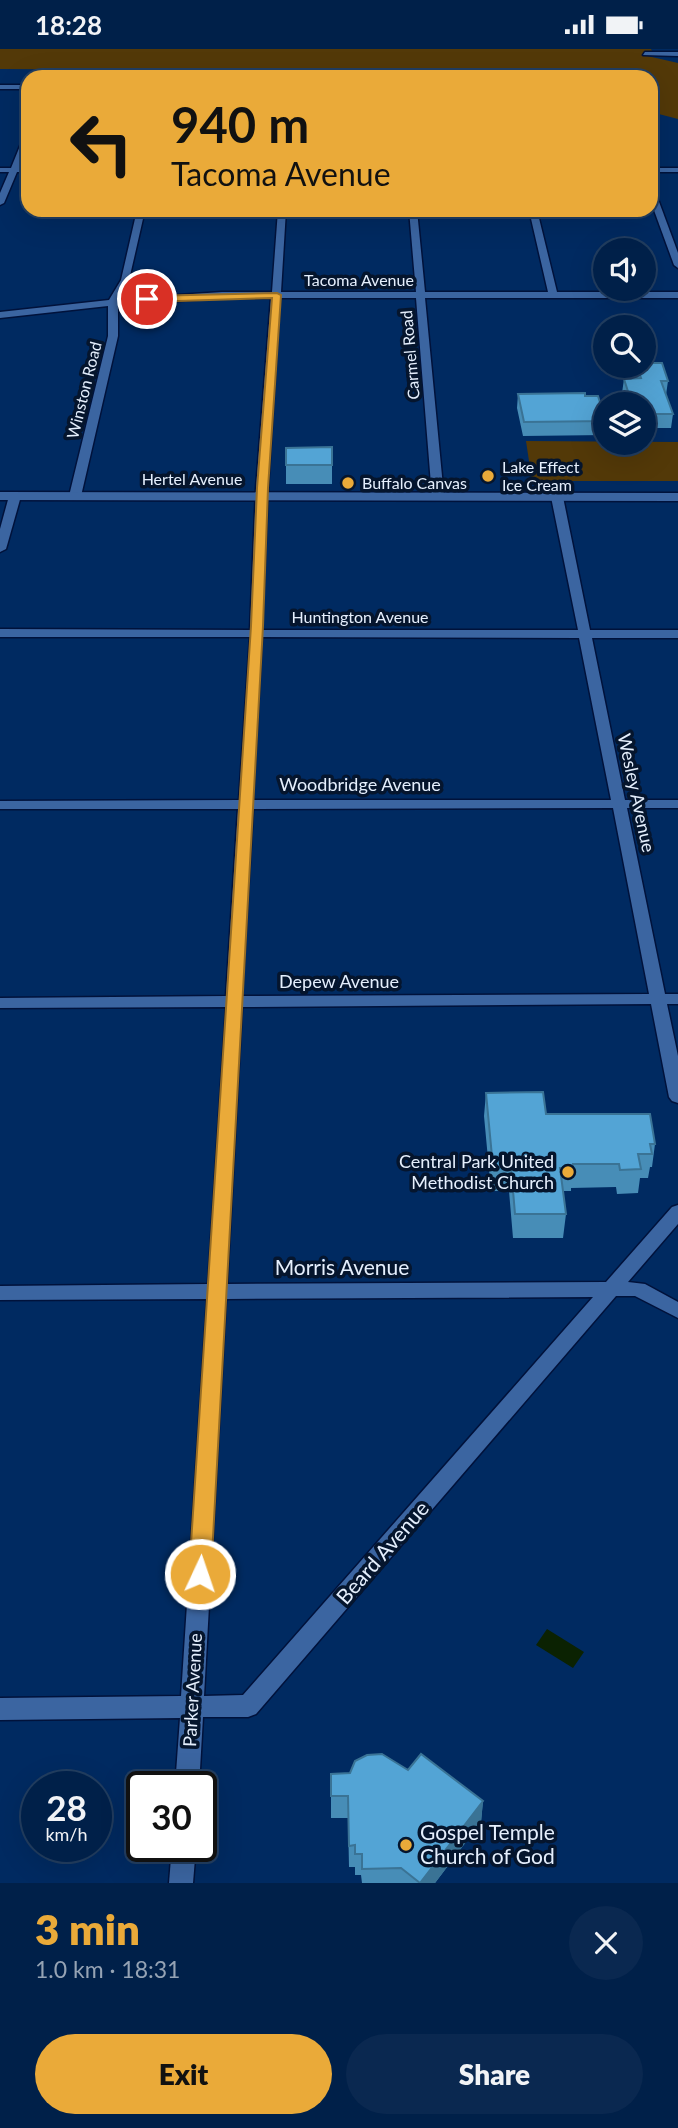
<!DOCTYPE html>
<meta charset="utf-8">
<style>
:root{--surface:#002049;--page:#0a2850;--text:#f1f3f6;--muted:#95a3b4;--line:#223e61;--accent:#eaaa39}
body{margin:0;font-family:Lato,sans-serif;background:var(--page);color:var(--text);height:100vh;display:flex;flex-direction:column;font-size:26px;white-space:nowrap}
*{box-sizing:border-box;margin:0}
p{font-size:23px;color:var(--muted)}
.icon{flex:none;width:38px;height:38px;fill:none;stroke:currentColor;stroke-width:2;stroke-linecap:round;stroke-linejoin:round}
.map{position:relative;height:1834px;overflow:hidden}
.drawer{display:flex;flex-direction:column;background:var(--surface);flex:1}
.drawer>*{flex:none}
.banner{position:absolute;left:21px;top:21px;width:637px;height:147px;border-radius:21px;box-shadow:0 7px 28px #0002,0 0 0 2px var(--line);background:#eaaa39;color:#111;overflow:hidden}
.controls{position:absolute;left:593px;top:189px;display:grid;gap:14px}
.controls a{display:grid;place-items:center;width:63px;height:63px;border-radius:50%;background:var(--surface);box-shadow:0 7px 28px #0002,0 0 0 2px var(--line);font-size:35px}
.speed{position:absolute;left:21px;top:1722px;display:flex;gap:14px;font-size:35px;font-weight:700;text-align:center}
.speed>*{display:grid;place-content:center;width:91px;height:91px;border-radius:50%;background:var(--surface);box-shadow:0 7px 28px #0002,0 0 0 2px var(--line);line-height:1}
.speed small{font-size:18px;font-weight:400}
.speed .limit{border:4px solid #111;border-radius:10px;background:#fff;color:#111}
.pin{position:absolute;display:grid;place-items:center;width:60px;height:60px;color:#fff;margin:-30px;border:4px solid #fff;border-radius:50%;box-shadow:0 2px 7px #0007}
.me{position:absolute;width:77px;margin:-38px;rotate:3deg;stroke-linejoin:round;filter:drop-shadow(0 0 5px #0008)}
.turn{display:flex;align-items:center;gap:24px;height:147px;padding:0 35px;font-size:32px}
.turn .icon{width:91px;height:91px;stroke-width:2.5}
.turn b{display:block;font-size:49px;line-height:60px}
.round{display:grid;place-items:center;flex:none;width:74px;height:74px;border-radius:37px;background:var(--page)}
.overview{display:flex;align-items:center;justify-content:space-between;height:119px;padding:0 35px}
h1{font-size:42px;font-weight:800;line-height:52px;color:var(--accent)}
.primary-button{display:flex;gap:14px;margin-top:auto;padding:14px 35px}
.primary-button a{flex:1;height:80px;border-radius:42px;background:var(--accent);color:#111;font-size:28px;font-weight:800;line-height:80px;text-align:center}
.primary-button a+a{background:var(--page);color:var(--text)}
.status{display:flex;justify-content:space-between;align-items:center;height:49px;padding:0 35px;background:var(--surface);direction:ltr}
.status svg{height:19px;fill:currentColor}
.map>svg:first-child{display:block}
.green{fill:#533908}
.water{fill:#0b2202}
.lines{fill:none;stroke-linecap:round;stroke-linejoin:round}
.street-casing{stroke:#00123b;stroke-width:3}
.secondary-casing{stroke:#00123b;stroke-width:3}
.street{fill:#3b65a1;fill-rule:evenodd}
.secondary{fill:#3b65a1;fill-rule:evenodd}
.wall{fill:#478db7}
.shaded-wall{fill:#3a7395}
.building{fill:#53a4d5;stroke:#3a7395;stroke-width:2}
.route{fill:#eaaa39;stroke:#986e25;stroke-width:2}
.poi-dot{fill:#eaaa39;stroke:#05152d;stroke-width:2.5}
.labels{text-anchor:middle;stroke-width:7;stroke-linejoin:round;paint-order:stroke}
.far-street-label{font-size:16px;fill:#e5effd;stroke:#05152d}
.far-poi-label{font-size:16px;fill:#e5effd;stroke:#05152d;text-anchor:start}
.street-label{font-size:18px;fill:#e5effd;stroke:#05152d}
.poi-label{font-size:18px;fill:#e5effd;stroke:#05152d;text-anchor:end}
.near-street-label{font-size:21px;fill:#e5effd;stroke:#05152d}
.near-poi-label{font-size:21px;fill:#e5effd;stroke:#05152d;text-anchor:start}
</style>
<div class="status"><b>18:28</b><svg viewBox="0 0 49 12"><path d="M0 12V9h3v3zM5 12V6h3v6zM10 12V3h3v9zM15 12V0h3v12zM26 1h20v11H26zM47 4h2v5h-2z"/></svg></div>
<div class="map">
<svg width="678" height="1834" viewBox="0 0 678 1834">
<rect width="100%" height="100%" fill="#002a61"/>
<g class="green">
<path d="M0,0H651L653,4H643V6L678,14V70L651,63V28H413L353,22L0,20Z"/>
<path d="M526,392L678,393V432H532Z"/>
</g>
<path class="water" d="M547,1580L584,1603L573,1619L536,1596Z"/>
<g class="lines">
<defs>
<g id="street">
<path d="M645,3H678V7L643,6Z"/>
<rect x="0" y="36" width="28" height="4"/>
<path d="M28,85V96L19,119H28V123H17L4,154L0,156V144L9,123H0V119H11L24,87Z"/>
<rect x="651" y="119" width="27" height="4"/>
<path d="M651,140L655,142L678,204V219L674,216L651,153Z"/>
<path d="M137,161H145L129,231L119,250L222,243H272L278,161H286L281,243H416L409,161H417L425,243H548L529,161H537L557,243H678V249H425L444,448L438,451L432,448L416,249H280L268,439L262,581H578L551,448L557,445L563,448L590,581H678V589H592L625,751H678V759H627L665,945H678V955H667L678,1007V1054L672,1052L669,1048L651,955L242,958L227,1235L606,1233L672,1158L678,1156V1175L628,1233L645,1235L678,1253V1269L635,1247H616L256,1665L248,1668H203L199,1738H175L180,1669L0,1671V1649L181,1647L207,1250L0,1251V1237L208,1235L226,958L0,959V949L226,947L238,760H0V752L239,751L250,588H0V580L250,581L256,439L271,249H222L118,256V287L81,447L75,450L69,447L108,287V257L0,269V263L109,251L121,231ZM262,588L579,589L611,751H253ZM613,759L649,945L242,947L253,760ZM593,1248L243,1646L204,1647L226,1250Z"/>
<path d="M15,444L21,447L6,500L0,503V480L9,447Z"/>
<path d="M172,1797H196L193,1834H169Z"/>
</g>
<path id="secondary" d="M0,443L678,444V452L0,451Z"/>
</defs>
<use href="#street" class="street-casing"/>
<use href="#secondary" class="secondary-casing"/>
<use href="#street" class="street"/>
<use href="#secondary" class="secondary"/>
</g>
<g class="wall">
<path d="M636,317H644L668,332L666,346L673,365L671,379H652L651,386H644V355H626L622,344L624,330H635Z"/>
<path d="M518,345L585,347L602,360H606V386L523,387L517,359Z"/>
<path d="M332,398V435H286V416Z"/>
<path d="M486,1044L546,1065L655,1095L652,1118H650L648,1129H640L638,1144L617,1145L616,1138L571,1139V1142H563L566,1165L563,1189H513L509,1142H491L484,1067Z"/>
<path d="M408,1721L483,1752L481,1773L435,1834H362L361,1826H355V1818H349L348,1769H331V1725Z"/>
</g>
<path class="shaded-wall" d="M483,1752L481,1773L435,1834H420Z"/>
<g class="building">
<path d="M644,314H662L668,332H661L673,365H650L653,371H644V355H632L624,330L641,329L637,317H644Z"/>
<path d="M585,344V347H598L602,360H606V372L524,373L518,345Z"/>
<path d="M332,398V416H286V399Z"/>
<path d="M543,1043L546,1065H650L655,1095H650L652,1105H638L641,1120L620,1121L619,1115H573V1119H560L566,1165H515L511,1118H493L486,1044Z"/>
<path d="M382,1705L408,1721L421,1705L483,1752L420,1834L401,1819L362,1820V1805H355V1796L349,1797L348,1747H331V1725L350,1724L355,1712L367,1706Z"/>
</g>
<path class="route" d="M277,244L281,246L268,439L263,577L211,1525L208,1532L200,1535L192,1532L189,1525L251,577L257,439L272,249L147,253L142,250L147,247Z"/>
<g class="poi-dot">
<circle cx="488" cy="427" r="7"/>
<circle cx="348" cy="434" r="7"/>
<circle cx="568" cy="1123" r="7"/>
<circle cx="406" cy="1796" r="7"/>
</g>
<g class="labels">
<g class="far-street-label">
<text x="359" y="237">Tacoma Avenue</text>
<text transform="translate(410 306) rotate(-95)" y="6">Carmel Road</text>
<text transform="translate(84 341) rotate(-76)" y="6">Winston Road</text>
<text x="192" y="436">Hertel Avenue</text>
<text x="360" y="574">Huntington Avenue</text>
</g>
<g class="far-poi-label">
<text x="502" y="424">Lake Effect<tspan x="502" dy="18">Ice Cream</tspan></text>
<text x="362" y="440">Buffalo Canvas</text>
</g>
<g class="street-label">
<text x="360" y="742">Woodbridge Avenue</text>
<text transform="translate(636 744) rotate(78)" y="6">Wesley Avenue</text>
<text x="339" y="939">Depew Avenue</text>
<text transform="translate(193 1641) rotate(-87)" y="6">Parker Avenue</text>
</g>
<g class="poi-label">
<text x="554" y="1119">Central Park United<tspan x="554" dy="21">Methodist Church</tspan></text>
</g>
<g class="near-street-label">
<text x="342" y="1226">Morris Avenue</text>
<text transform="translate(383 1504) rotate(-49)" y="7">Beard Avenue</text>
</g>
<g class="near-poi-label">
<text x="420" y="1791">Gospel Temple<tspan x="420" dy="24">Church of God</tspan></text>
</g>
</g>
</svg>
<div class="controls">
<a><svg class="icon" aria-label="sound" viewBox="0 0 24 24"><path d="M4 9h4l5-4v14l-5-4H4zM17 9q2 3 0 6"/></svg></a>
<a><svg class="icon" aria-label="search" viewBox="0 0 24 24"><circle cx="10" cy="10" r="6"/><path d="M15 15l6 6"/></svg></a>
<a><svg class="icon" aria-label="layers" viewBox="0 0 24 24"><path d="M12 4l9 5-9 5-9-5zM3 14l9 5 9-5"/></svg></a>
</div>
<div class="speed"><div>28<small>km/h</small></div><div class="limit">30</div></div>
<div class="pin" style="left:147px;top:250px;background:#d93025"><svg class="icon" aria-label="arrive" viewBox="0 0 24 24"><path d="M6 21V4h12l-3 4 3 4H6"/></svg></div>
<svg class="me" style="left:200px;top:1525px" viewBox="-20 -20 40 40"><circle r="17" fill="#eaaa39" stroke="#fff" stroke-width="3"/><path d="M0-11L8 9 0 5-8 9z" fill="#fff"/></svg>
<div class="banner">
<div class="turn"><svg class="icon" aria-label="left" viewBox="0 0 24 24"><path d="M17 20v-9H6M10 6l-5 5 5 5"/></svg><div><b>940 m</b>Tacoma Avenue</div></div>
</div>
</div>
<section class="drawer">
<div class="overview"><div><h1>3 min</h1><p>1.0 km · 18:31</p></div><a class="round"><svg class="icon" aria-label="close" viewBox="0 0 24 24"><path d="M6 6l12 12M18 6L6 18"/></svg></a></div>
<div class="primary-button"><a>Exit</a><a>Share</a></div>
</section>
